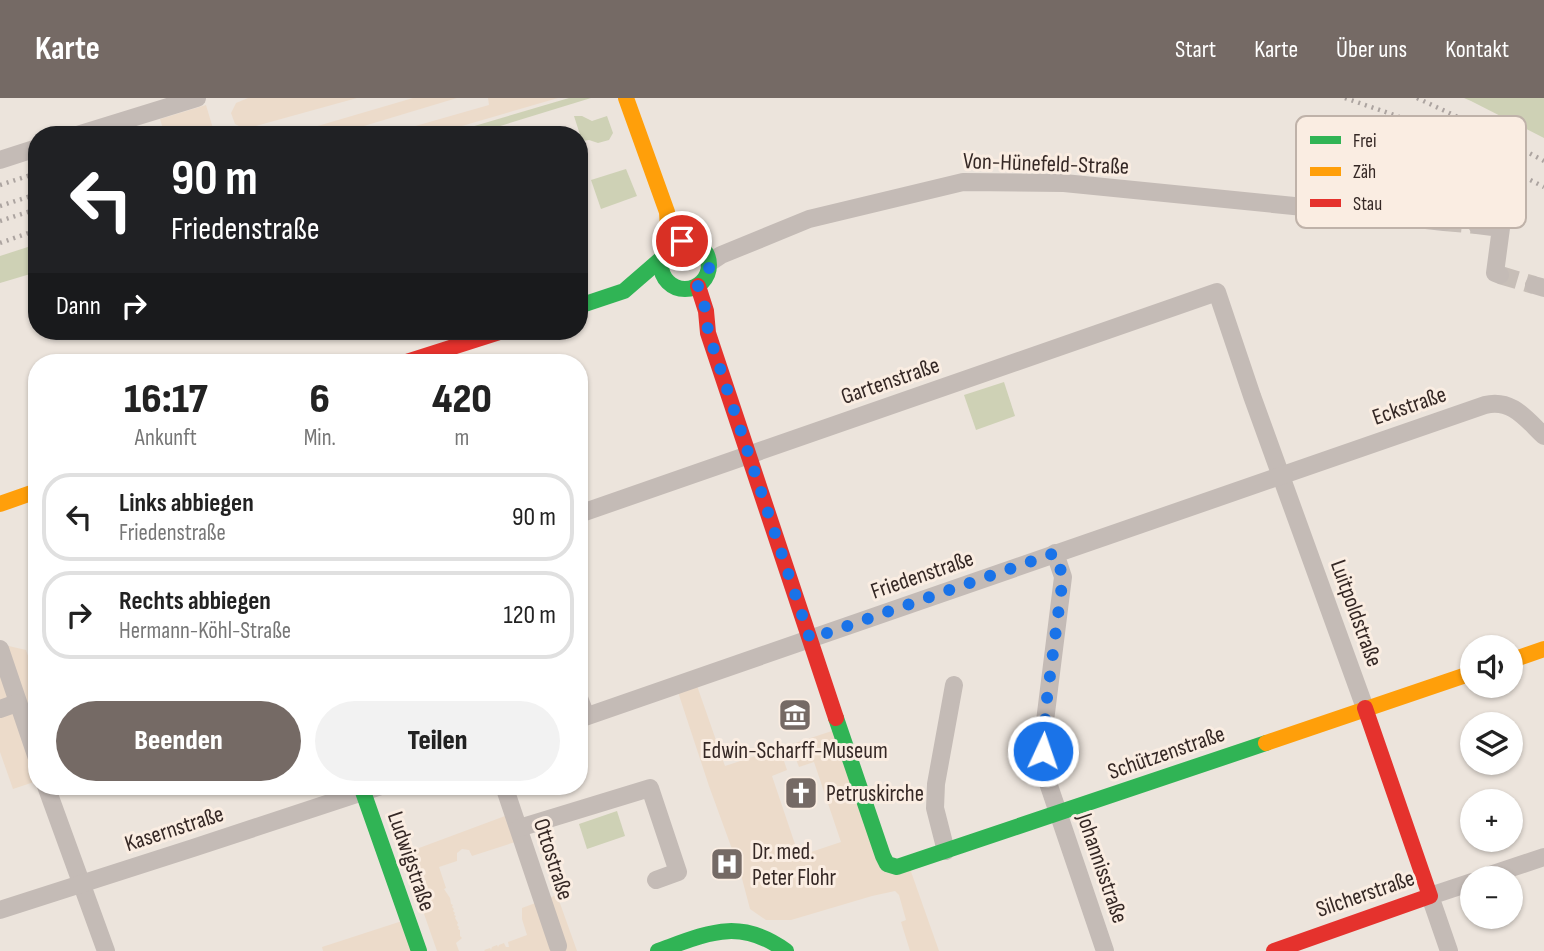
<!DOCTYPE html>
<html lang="de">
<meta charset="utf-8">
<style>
:root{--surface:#fff;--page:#f2f2f2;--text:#222;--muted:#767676;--line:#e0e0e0;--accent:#756a65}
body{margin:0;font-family:"Sofia Sans Condensed",sans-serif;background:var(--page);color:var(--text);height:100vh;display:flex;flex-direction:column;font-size:26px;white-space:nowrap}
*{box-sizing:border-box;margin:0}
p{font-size:23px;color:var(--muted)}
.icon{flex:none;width:38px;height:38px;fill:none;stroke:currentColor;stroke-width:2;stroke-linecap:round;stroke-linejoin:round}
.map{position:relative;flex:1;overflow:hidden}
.drawer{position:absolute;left:28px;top:256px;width:560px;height:441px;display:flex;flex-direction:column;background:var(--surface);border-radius:28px;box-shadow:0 2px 5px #0004}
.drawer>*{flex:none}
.banner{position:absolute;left:28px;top:28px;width:560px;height:214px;border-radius:28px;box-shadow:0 2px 5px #0004;background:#202124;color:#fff;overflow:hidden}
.fabs{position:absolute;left:1460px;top:537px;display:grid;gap:14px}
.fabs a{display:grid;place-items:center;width:63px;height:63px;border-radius:50%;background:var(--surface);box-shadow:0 2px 5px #0004;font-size:35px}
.pin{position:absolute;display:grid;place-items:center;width:60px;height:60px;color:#fff;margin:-30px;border:4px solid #fff;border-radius:50%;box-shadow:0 2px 7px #0007}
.me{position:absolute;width:77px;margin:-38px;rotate:3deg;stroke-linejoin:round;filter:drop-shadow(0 0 5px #0008)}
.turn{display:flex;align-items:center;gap:24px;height:147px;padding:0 28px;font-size:32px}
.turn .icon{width:91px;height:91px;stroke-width:2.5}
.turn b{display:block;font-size:49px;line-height:60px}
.then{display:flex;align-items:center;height:66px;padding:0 28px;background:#0003;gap:14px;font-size:26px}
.eta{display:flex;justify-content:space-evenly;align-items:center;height:119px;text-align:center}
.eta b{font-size:42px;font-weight:800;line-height:49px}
.action{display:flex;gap:14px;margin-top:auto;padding:14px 28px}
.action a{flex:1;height:80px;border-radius:42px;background:var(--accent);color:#fff;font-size:28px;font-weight:800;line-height:80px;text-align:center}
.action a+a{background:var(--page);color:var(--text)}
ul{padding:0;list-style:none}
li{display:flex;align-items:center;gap:21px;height:88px;margin:0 14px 10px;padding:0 14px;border:4px solid var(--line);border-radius:28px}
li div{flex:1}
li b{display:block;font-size:26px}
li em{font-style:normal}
header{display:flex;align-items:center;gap:42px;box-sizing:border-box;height:98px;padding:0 35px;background:var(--accent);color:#fff}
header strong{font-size:33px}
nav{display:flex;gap:38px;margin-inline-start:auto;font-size:24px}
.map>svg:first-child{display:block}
.green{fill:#ced1b5}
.plaza{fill:#ecdbca;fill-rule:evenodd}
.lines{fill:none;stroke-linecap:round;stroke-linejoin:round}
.street-tunnel{stroke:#c7beb7;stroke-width:18;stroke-dasharray:18 9;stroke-linecap:butt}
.street{stroke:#c4bbb6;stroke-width:18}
.fast{stroke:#30b455;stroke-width:16}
.slow{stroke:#ff9f0a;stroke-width:16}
.jam{stroke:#e5322d;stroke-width:16}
.rail{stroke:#aca4a0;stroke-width:4.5;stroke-dasharray:2 5;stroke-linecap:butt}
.route{stroke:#1a73e8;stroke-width:12;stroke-dasharray:0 21.6}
.labels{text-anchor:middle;stroke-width:6;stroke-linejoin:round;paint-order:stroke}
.street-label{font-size:23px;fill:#352825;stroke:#faede2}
.poi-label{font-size:23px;fill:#352825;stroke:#faede2;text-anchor:start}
.key{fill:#faede2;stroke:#bfb2a9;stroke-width:2}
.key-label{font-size:19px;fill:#352825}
</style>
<header>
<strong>Karte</strong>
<nav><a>Start</a><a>Karte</a><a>Über uns</a><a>Kontakt</a></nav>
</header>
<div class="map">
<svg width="1544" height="853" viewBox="0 0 1544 853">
<rect width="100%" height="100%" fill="#ece4dc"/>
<g class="green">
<path d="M569,0H591L471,37H444Z"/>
<path d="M1464,0H1544V40L1471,3Z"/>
<path d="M574,18H582L592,23L607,18L613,35L609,42L598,45L589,42L582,43Z"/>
<path d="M626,71L637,98L601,111L591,82Z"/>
<path d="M37,146V174L0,185V158Z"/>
<path d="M1004,284L1015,318L976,332L964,297Z"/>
<path d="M617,713L625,738L587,751L579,726Z"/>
</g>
<g class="plaza">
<path d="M248,0H357L245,31L235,26L231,15L236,5Z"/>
<path d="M413,0H457L334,37H287Z"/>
<path d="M488,0H558L431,37H384L489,7Z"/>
<path d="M206,7L215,37H165L160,21Z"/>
<path d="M0,546L26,552L37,584V683L13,691L0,654Z"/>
<path d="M695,582L725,668L838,631L886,775L909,768L939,853H910L901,824L906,822L899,797L895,793L872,798L791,822H766L750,811L740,773L709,688L676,588ZM794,656L799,669L814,664L841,744L799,758L772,678L787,672L783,660Z"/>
<path d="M505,718L515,744L472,758L469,752L462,751L457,755V763L439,769L446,790L444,791L450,800L451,806L453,807L452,809L454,811L453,813L455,815L454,817L456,818L455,820L458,825L457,827L459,829L458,831L460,832V838L462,840L456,845L459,853H437L403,756Z"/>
<path d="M557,797L577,853H485L484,852L490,850L491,852L492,849L497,847L498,849L499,847L504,845L506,849H509L508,844L527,837L522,821V810Z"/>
<path d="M402,823L412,853H323L322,849Z"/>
</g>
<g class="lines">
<g class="street-tunnel">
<path d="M1374,116L1408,120"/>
<path d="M1444,124L1477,127"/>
<path d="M1500,177L1534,187"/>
</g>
<g class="street">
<path d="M77,37L197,0"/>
<path d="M0,62L37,50"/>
<path d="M1408,120L1444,124"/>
<path d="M1477,127L1501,130L1495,175L1500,177"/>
<path d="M709,165L721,157L809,121L963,84L1064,85L1374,116"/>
<path d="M1534,187L1544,190"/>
<path d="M579,416L1217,194L1252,298L1365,610"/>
<path d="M1055,455L1063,479L1044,631L1045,676L1105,853"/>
<path d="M0,551L37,660"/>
<path d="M579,600L586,618"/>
<path d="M0,611L17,605"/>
<path d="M579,621L1485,307C1512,300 1527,322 1544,338"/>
<path d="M46,688L106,853"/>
<path d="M504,688L558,848"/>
<path d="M519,730L650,690L678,774L656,782"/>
<path d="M946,753L935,710L936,686L954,587"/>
<path d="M1481,780L1544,759"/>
<path d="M0,812L193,750L381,688"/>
<path d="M1449,853L1430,798L1472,784"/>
</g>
<g class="fast">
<circle cx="685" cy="167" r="24"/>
<path d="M579,208L624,193L661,161"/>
<path d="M836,620L883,758L887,766L897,769L1266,645"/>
<path d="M361,688L419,853"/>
<path d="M658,853C708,835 739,819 786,853"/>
</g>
<g class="slow">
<path d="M626,0L667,114L668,130L673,146"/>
<path d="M0,406L37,393"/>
<path d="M1510,563L1544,551"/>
<path d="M1266,645L1472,575"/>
</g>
<g class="jam">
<path d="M698,188L706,213L708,235L836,620"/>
<path d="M406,264L503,233"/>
<path d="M1274,853L1430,798L1365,610"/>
</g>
<g class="rail">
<path d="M1345,0L1397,18L1474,53L1544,89"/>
<path d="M1417,0L1486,32L1544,63"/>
<path d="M0,87L37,75"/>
<path d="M0,108L37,96"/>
<path d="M0,123L37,111"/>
<path d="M0,145L37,132"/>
</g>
</g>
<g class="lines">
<path class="route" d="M682,143C709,144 719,171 698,188L706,213L708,234L810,541L1055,455L1063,479L1046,608L1043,653"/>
</g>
<defs>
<symbol id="museum-square" viewBox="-11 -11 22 22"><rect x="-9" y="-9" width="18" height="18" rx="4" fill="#756a65" stroke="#faede2"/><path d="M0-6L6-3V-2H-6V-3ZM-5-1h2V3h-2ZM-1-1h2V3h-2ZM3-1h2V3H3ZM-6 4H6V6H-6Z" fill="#fff"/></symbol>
<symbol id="church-square" viewBox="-11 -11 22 22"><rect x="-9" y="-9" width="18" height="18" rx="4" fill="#756a65" stroke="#faede2"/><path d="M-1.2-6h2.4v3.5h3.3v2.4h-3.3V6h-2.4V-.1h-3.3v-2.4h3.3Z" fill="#fff"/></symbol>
<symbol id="hospital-square" viewBox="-11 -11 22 22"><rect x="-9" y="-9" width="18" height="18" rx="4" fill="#756a65" stroke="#faede2"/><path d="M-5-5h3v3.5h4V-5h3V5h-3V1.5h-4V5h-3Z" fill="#fff"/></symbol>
</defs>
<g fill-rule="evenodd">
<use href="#museum-square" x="776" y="598" width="38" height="38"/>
<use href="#church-square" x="782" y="676" width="38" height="38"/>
<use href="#hospital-square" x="708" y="747" width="38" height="38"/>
</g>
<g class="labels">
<g class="street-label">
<text transform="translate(1046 65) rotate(2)" y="8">Von-Hünefeld-Straße</text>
<text transform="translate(890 282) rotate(-19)" y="8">Gartenstraße</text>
<text transform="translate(1409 307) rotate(-19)" y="8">Eckstraße</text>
<text transform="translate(922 476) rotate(-19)" y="8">Friedenstraße</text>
<text transform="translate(1357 515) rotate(70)" y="8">Luitpoldstraße</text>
<text transform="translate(1166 654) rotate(-19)" y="8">Schützenstraße</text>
<text transform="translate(174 730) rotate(-18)" y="8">Kasernstraße</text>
<text transform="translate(554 761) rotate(72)" y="8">Ottostraße</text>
<text transform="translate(412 763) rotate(71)" y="8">Ludwigstraße</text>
<text transform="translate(1103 770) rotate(71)" y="8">Johannisstraße</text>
<text transform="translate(1365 795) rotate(-19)" y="8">Silcherstraße</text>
</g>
<g class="poi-label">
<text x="795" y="660" text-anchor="middle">Edwin-Scharff-Museum</text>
<text x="826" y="703">Petruskirche</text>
<text x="752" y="761">Dr. med.<tspan x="752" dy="26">Peter Flohr</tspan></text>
</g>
</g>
<rect x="1296" y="18" width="230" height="112" rx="10" class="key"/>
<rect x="1310" y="38" width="31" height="8" fill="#30b455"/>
<rect x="1310" y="69" width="31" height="9" fill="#ff9f0a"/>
<rect x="1310" y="101" width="31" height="8" fill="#e5322d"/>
<g class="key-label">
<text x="1353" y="49">Frei</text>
<text x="1353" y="80">Zäh</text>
<text x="1353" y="112">Stau</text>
</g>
</svg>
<div class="fabs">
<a><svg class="icon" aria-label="sound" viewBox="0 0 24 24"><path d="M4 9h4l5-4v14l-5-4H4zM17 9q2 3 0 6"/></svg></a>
<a><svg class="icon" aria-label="layers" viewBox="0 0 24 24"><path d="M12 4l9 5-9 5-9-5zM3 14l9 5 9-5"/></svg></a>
<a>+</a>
<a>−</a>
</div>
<div class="pin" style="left:682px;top:143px;background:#d93025"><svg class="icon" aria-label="arrive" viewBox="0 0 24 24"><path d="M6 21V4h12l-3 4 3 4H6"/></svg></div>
<svg class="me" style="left:1043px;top:653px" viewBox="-20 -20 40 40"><circle r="17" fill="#1a73e8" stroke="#fff" stroke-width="3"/><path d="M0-11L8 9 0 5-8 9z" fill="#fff"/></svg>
<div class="banner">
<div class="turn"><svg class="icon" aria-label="left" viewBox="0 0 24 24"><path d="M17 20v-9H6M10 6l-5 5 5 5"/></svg><div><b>90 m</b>Friedenstraße</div></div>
<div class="then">Dann<svg class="icon" aria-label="right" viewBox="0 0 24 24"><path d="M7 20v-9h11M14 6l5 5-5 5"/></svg></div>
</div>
<section class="drawer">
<div class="eta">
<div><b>16:17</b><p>Ankunft</p></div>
<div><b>6</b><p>Min.</p></div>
<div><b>420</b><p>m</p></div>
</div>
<ul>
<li><svg class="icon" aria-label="left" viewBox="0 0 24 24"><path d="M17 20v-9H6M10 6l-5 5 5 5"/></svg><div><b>Links abbiegen</b><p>Friedenstraße</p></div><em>90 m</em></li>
<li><svg class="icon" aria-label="right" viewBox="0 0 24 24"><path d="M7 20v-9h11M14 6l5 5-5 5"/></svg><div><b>Rechts abbiegen</b><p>Hermann-Köhl-Straße</p></div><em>120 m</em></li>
</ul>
<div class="action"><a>Beenden</a><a>Teilen</a></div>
</section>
</div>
